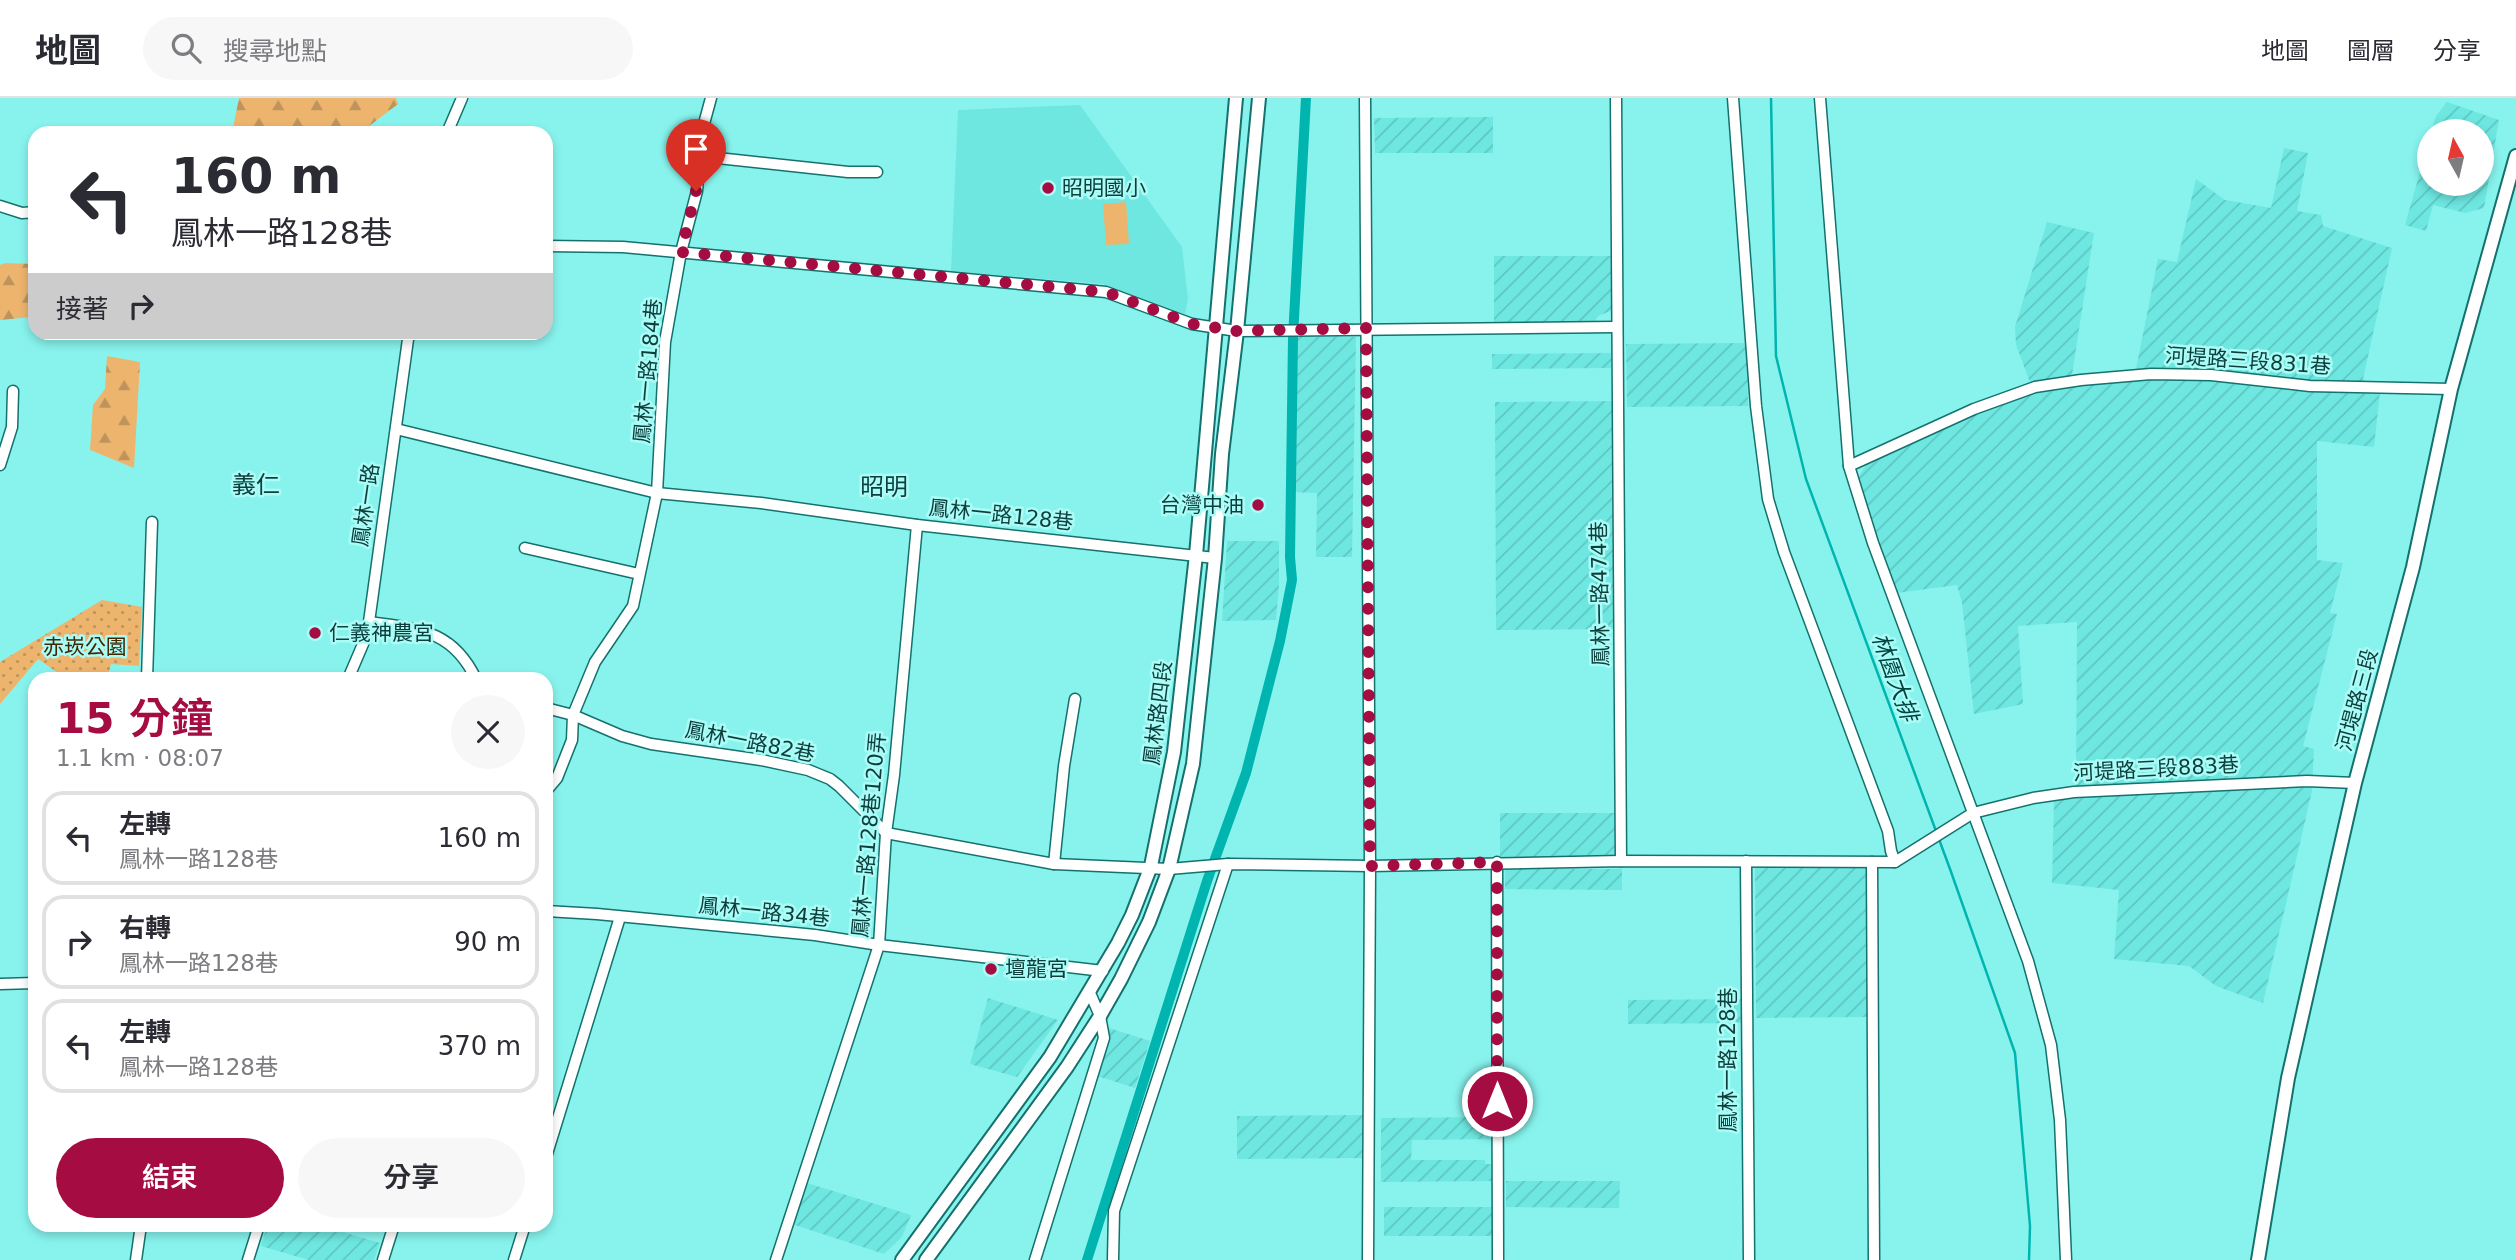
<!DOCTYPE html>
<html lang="zh-TW">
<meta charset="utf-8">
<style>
:root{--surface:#fff;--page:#f7f7f7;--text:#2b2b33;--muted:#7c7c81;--line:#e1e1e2;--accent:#a50c41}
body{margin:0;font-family:"DejaVu Sans","Noto Sans TC",sans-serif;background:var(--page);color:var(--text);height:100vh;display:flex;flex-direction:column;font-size:26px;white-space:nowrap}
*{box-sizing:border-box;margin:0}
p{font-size:23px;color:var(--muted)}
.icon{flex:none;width:38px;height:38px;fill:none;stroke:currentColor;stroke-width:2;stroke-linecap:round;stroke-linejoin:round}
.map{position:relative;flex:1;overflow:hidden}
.side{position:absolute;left:28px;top:574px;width:525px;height:560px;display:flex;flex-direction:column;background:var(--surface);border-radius:21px;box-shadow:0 4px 10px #0003}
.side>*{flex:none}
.hud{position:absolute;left:28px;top:28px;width:525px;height:214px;border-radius:21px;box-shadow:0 4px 10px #0003;background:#fff;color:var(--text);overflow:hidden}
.needle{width:46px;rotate:352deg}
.tools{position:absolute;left:2417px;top:21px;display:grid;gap:14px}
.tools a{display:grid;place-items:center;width:77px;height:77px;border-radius:50%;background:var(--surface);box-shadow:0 4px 10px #0003;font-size:35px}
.pin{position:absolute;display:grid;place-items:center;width:60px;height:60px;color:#fff;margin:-72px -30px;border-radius:50% 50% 50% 0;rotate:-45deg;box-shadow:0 0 7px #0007}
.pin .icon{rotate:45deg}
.me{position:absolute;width:77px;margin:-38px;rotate:0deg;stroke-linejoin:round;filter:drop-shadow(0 0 5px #0008)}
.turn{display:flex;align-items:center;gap:24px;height:147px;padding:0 28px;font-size:32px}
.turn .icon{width:91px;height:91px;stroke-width:2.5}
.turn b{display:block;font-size:49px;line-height:60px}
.then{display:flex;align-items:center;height:66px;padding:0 28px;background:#0003;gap:14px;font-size:26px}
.round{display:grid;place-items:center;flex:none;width:74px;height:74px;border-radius:37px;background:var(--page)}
.headline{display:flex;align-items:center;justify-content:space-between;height:119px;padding:0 28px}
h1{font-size:42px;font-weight:600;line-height:52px;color:var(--accent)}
.button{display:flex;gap:14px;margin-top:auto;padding:14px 28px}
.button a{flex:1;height:80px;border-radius:42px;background:var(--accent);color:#fff;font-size:28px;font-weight:600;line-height:80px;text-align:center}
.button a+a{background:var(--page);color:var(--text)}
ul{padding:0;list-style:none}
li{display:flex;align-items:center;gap:21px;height:94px;margin:0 14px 10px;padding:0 14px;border:4px solid var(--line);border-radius:21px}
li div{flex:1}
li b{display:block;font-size:26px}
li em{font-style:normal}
header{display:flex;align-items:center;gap:42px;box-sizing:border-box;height:98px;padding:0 35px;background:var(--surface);border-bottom:2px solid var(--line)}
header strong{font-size:33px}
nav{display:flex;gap:38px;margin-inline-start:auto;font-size:24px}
.search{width:490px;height:63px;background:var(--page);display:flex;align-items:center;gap:18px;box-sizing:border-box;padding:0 24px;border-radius:38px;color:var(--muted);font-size:26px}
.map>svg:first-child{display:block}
.built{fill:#6ee7e1}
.industrial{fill:url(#industrial-furrows)}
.forest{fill:url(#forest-firs)}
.park{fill:url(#park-dots)}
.garden{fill:#edb46e}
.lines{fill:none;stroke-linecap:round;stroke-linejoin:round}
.stream{stroke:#00b5af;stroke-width:2.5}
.canal{stroke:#00b5af;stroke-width:10}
.minor-casing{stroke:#14716d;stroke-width:13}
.major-casing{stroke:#14716d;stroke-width:16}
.minor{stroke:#fff;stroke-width:10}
.major{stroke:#fff;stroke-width:12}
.route{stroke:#a50c41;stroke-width:12;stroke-dasharray:0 21.6}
.poi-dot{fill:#a50c41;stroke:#aafcf7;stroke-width:2.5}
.labels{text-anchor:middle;stroke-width:5;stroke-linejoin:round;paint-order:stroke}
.poi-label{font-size:21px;fill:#0d3e3c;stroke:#aafcf7;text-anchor:start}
.street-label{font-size:21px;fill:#0d3e3c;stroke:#aafcf7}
.park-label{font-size:21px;fill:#412805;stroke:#aafcf7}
.water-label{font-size:23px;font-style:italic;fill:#004340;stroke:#aafcf7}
.quarter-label{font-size:24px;fill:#0d3e3c;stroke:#aafcf7}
</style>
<header>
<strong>地圖</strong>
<div class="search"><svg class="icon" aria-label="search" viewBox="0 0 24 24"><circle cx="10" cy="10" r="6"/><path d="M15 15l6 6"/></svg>搜尋地點</div>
<nav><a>地圖</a><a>圖層</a><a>分享</a></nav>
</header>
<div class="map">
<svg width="2516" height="1162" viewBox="0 0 2516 1162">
<defs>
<pattern id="industrial-furrows" width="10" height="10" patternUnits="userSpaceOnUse" patternTransform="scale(1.75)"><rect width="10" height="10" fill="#6ee7e1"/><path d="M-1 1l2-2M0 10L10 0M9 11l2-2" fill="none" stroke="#5ec7c2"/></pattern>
<pattern id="forest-firs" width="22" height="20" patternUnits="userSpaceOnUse" patternTransform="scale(1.75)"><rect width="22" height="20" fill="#edb46e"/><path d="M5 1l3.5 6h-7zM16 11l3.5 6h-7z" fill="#be945c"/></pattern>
<pattern id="park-dots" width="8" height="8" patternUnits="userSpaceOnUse" patternTransform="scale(1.75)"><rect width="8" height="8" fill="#edb46e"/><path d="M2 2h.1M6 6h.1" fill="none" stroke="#be945c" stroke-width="1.8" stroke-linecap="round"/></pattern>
</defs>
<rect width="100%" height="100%" fill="#88f3ed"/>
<path class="built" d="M1080,7L1182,149L1188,201L1185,216L1103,186L951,173L958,12Z"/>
<g class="industrial">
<path d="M2447,4L2499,22L2484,110L2465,115L2433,107L2426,133L2405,127L2429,42V86H2482V33H2431L2436,18Z"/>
<path d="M1493,19V55H1375L1374,20Z"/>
<path d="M2284,50L2308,55L2297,113L2321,117L2323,128L2392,150L2363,281L2380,294L2374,349L2317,343V462L2343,465L2330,515L2337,516L2303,648L2314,651L2312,693L2263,905L2216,888L2189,868L2114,861L2119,792L2052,785L2054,700L2076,691L2077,524L2018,528L2023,606L1974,616L1962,505L1957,487L1896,495L1858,389L1859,378L1867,365L2031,287L2016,247L2015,229L2047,124L2094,135L2071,283L2135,276L2158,161L2177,164L2196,81L2225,102L2271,110Z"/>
<path d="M1494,158H1615V211L1598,218L1594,225H1494Z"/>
<path d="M1297,238L1356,239L1352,459H1316L1317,395L1290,394Z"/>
<path d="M1747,245L1748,308L1627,309L1626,246Z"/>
<path d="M1611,255V270L1492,271V256Z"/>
<path d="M1617,303L1618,531L1496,532L1495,304Z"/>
<path d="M1227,443H1279V486L1276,522L1222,523Z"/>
<path d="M1500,715H1619V760L1500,761Z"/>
<path d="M1755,770H1867L1868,919L1756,920Z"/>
<path d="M1505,771H1622V792L1505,791Z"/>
<path d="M988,900L1058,922L1017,979L970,966Z"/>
<path d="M1746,901V925L1628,926V902Z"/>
<path d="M1106,929L1150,943L1135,990L1091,976Z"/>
<path d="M1363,1017V1060L1237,1061V1018Z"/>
<path d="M1493,1019V1041L1412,1042L1411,1062H1485V1066H1494V1083L1381,1084V1020Z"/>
<path d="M1506,1083H1620L1619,1110L1506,1109Z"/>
<path d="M804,1084L911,1117L902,1139L884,1156L792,1126Z"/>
<rect x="1384" y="1109" width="109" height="29"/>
<path d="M267,1127H319L380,1145L374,1162H309L261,1148Z"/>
</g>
<g class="forest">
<path d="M239,0H396L398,6L360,35H232Z"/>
<path d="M5,165L35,166V217L32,219L0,222V167Z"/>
<path d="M107,258L140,264L134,370L90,352L93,307L105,291Z"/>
</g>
<path class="park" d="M102,502L142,509L139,568L111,566L107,581H67L38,561L0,606V564Z"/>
<path class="garden" d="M1126,104L1129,146L1106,147L1103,106Z"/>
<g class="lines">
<path class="stream" d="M1771,0L1776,258L1806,381L1950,771L2015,955L2030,1128L2029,1162"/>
<path class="canal" d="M1087,1162L1207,783L1246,675L1280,543L1292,482L1290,459L1293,239L1306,0"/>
<defs>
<g id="minor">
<path d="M1365,0L1370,768L1368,1162"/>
<path d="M1616,0L1621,763"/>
<path d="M1733,0L1756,308L1768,401L1784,454L1888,733L1891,753L1895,764"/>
<path d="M1820,0L1849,368L1873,445L2028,863L2051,947L2060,1022L2066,1162"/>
<path d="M447,35L462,0"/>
<path d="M699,58L848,74H877"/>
<path d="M0,108L22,115L35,114"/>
<path d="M546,148L623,149L1106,194L1192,226L1237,233L1616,229"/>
<path d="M396,331L657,395L761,405L917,427L1215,460"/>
<path d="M0,367L12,329L13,293"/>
<path d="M1849,368L1974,311L2035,289L2081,282L2151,276L2211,277L2310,288L2451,291"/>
<path d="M525,450L639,476"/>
<path d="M369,524C418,531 452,531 476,581"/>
<path d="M147,581L152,424"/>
<path d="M348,581L366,539L369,524L409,234"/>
<path d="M546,610L573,617L622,638L651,646L761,662L808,672L830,681L839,688L886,735L1054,766L1169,771L1228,766L1370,768L1621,763L1895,764L1973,715L2033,700L2074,694L2307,683L2355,685"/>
<path d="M546,693L557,680L572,642L573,617L595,564L633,508L657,395L665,244L681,154L697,93L702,33L711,0"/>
<path d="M1746,763L1749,1162"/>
<path d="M1497,764L1498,1162"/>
<path d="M1872,764L1874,1162"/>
<path d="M1054,766L1064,668L1075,601"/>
<path d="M546,813L597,816L815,837L879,847L1103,873"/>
<path d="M0,886L35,885"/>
<path d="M546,1059L620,819"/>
<path d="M136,1162L141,1127"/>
<path d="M248,1162L259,1127"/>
<path d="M383,1162L394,1127"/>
<path d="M514,1162L525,1127"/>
<path d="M776,1162L879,847L886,735L894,677L917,427"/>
<path d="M1035,1162L1104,940L1100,918L1090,895"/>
<path d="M1113,1162L1114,1113L1228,766"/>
</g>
<g id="major">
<path d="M902,1162L1050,959L1118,845L1132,817L1151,768L1174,654L1196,457L1236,0"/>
<path d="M926,1162L1067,969L1100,918L1121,881L1149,824L1169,771L1193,666L1215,460L1222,356L1237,233L1259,0"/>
<path d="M2258,1162L2288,980L2355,685L2413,469L2451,291L2516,58"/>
</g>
</defs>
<use href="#minor" class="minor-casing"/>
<use href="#major" class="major-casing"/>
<use href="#minor" class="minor"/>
<use href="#major" class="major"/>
</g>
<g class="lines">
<path class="route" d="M696,93L681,154L1106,194L1192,226L1237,233L1366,230L1370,768L1497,764V1003"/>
</g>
<g class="poi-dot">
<circle cx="1048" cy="90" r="7"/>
<circle cx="1258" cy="407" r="7"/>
<circle cx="315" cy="535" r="7"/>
<circle cx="991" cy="871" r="7"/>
</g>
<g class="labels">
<g class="poi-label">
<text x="1062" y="97">昭明國小</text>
<text x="1244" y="414" text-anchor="end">台灣中油</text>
<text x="329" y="542">仁義神農宮</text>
<text x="1005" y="878">壇龍宮</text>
</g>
<g class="street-label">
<text transform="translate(2248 263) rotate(4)" y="7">河堤路三段831巷</text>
<text transform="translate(648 273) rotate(-85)" y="7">鳳林一路184巷</text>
<text transform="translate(366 407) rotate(-82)" y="7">鳳林一路</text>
<text transform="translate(1001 417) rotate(6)" y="7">鳳林一路128巷</text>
<text transform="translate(1600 496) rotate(-91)" y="7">鳳林一路474巷</text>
<text transform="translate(2357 602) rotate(-75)" y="7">河堤路三段</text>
<text transform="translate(1158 615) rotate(-83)" y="7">鳳林路四段</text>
<text transform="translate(750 644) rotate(11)" y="7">鳳林一路82巷</text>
<text transform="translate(2156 671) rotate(-3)" y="7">河堤路三段883巷</text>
<text transform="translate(869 737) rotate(-85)" y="7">鳳林一路128巷120弄</text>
<text transform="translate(764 814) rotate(6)" y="7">鳳林一路34巷</text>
<text transform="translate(1728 962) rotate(-90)" y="7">鳳林一路128巷</text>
</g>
<g class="park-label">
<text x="85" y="556">赤崁公園</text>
</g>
<g class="water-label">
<text transform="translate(1895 579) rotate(70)" y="8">林園大排</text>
</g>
<g class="quarter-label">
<text x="256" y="395">義仁</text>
<text x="884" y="397">昭明</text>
</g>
</g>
</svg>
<div class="tools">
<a><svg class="needle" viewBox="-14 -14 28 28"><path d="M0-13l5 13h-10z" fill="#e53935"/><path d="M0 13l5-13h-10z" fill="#7c7c81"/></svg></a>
</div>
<div class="pin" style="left:696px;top:93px;background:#d93025"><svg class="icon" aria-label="arrive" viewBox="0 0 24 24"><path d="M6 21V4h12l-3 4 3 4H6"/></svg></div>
<svg class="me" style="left:1497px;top:1003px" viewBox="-20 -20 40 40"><circle r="17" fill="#a50c41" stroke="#fff" stroke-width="3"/><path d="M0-11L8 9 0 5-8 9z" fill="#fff"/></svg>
<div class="hud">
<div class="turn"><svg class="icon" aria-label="left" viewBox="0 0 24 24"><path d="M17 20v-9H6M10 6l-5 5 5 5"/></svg><div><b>160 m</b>鳳林一路128巷</div></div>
<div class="then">接著<svg class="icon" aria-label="right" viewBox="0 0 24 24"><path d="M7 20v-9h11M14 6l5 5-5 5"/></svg></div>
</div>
<section class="side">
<div class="headline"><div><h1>15 分鐘</h1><p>1.1 km · 08:07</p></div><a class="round"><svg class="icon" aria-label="close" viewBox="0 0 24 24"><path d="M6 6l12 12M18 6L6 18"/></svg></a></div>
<ul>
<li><svg class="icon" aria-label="left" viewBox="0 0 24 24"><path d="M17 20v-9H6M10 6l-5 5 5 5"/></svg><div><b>左轉</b><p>鳳林一路128巷</p></div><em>160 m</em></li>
<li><svg class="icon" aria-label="right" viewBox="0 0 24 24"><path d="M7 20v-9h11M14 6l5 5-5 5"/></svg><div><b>右轉</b><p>鳳林一路128巷</p></div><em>90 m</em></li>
<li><svg class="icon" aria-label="left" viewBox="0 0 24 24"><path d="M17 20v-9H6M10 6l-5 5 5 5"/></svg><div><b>左轉</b><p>鳳林一路128巷</p></div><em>370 m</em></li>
</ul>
<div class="button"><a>結束</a><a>分享</a></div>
</section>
</div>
